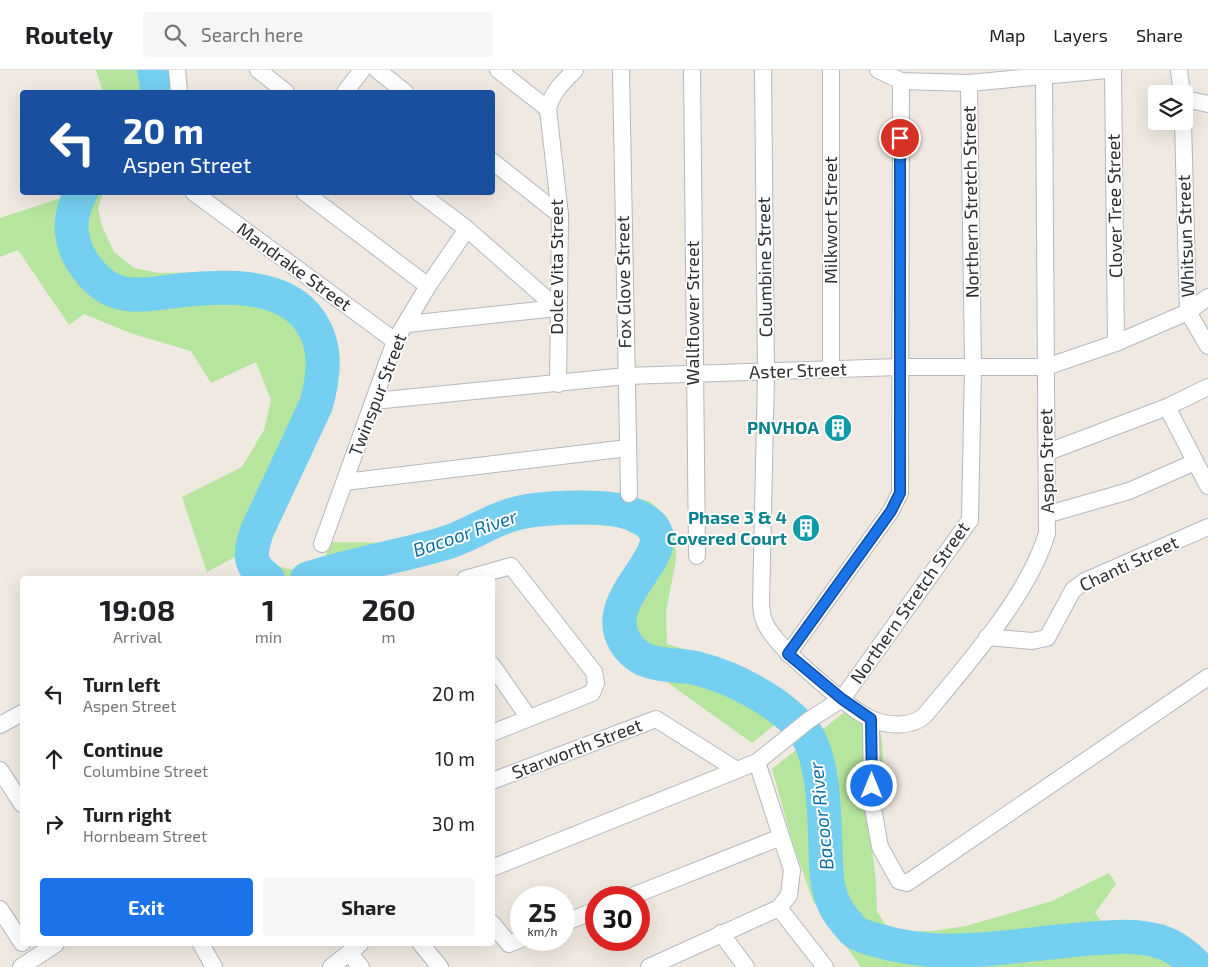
<!DOCTYPE html>
<style>
:root{--surface:#fff;--page:#f6f6f6;--text:#202124;--muted:#757577;--line:#e0e0e0;--accent:#1a73e8}
body{margin:0;font-family:"Exo 2",sans-serif;background:var(--page);color:var(--text);height:100vh;display:flex;flex-direction:column;font-size:19px;white-space:nowrap}
*{box-sizing:border-box;margin:0}
p{font-size:16px;color:var(--muted)}
.icon{flex:none;width:28px;height:28px;fill:none;stroke:currentColor;stroke-width:2;stroke-linecap:round;stroke-linejoin:round}
.map{position:relative;flex:1;overflow:hidden}
.details{position:absolute;left:20px;top:506px;width:475px;height:370px;display:flex;flex-direction:column;background:var(--surface);border-radius:5px;box-shadow:0 5px 20px #0002}
.details>*{flex:none}
.top-card{position:absolute;left:20px;top:20px;width:475px;height:105px;border-radius:5px;box-shadow:0 5px 20px #0002;background:#1a4fa0;color:#fff;overflow:hidden}
.buttons{position:absolute;left:1148px;top:15px;display:grid;gap:10px}
.buttons a{display:grid;place-items:center;width:45px;height:45px;border-radius:5px;background:var(--surface);box-shadow:0 5px 20px #0002;font-size:25px}
.speed{position:absolute;left:510px;top:816px;display:flex;gap:10px;font-size:25px;font-weight:700;text-align:center}
.speed>*{display:grid;place-content:center;width:65px;height:65px;border-radius:50%;background:var(--surface);box-shadow:0 5px 20px #0002;line-height:1}
.speed small{font-size:12px;font-weight:400}
.speed .limit{border:8px solid #d22;background:#fff;color:#111}
.pin{position:absolute;display:grid;place-items:center;width:42px;height:42px;color:#fff;margin:-21px;border:2px solid #fff;border-radius:50%;box-shadow:0 1px 5px #0007}
.me{position:absolute;width:55px;margin:-28px;rotate:0deg;stroke-linejoin:round;filter:drop-shadow(0 0 4px #0008)}
.turn{display:flex;align-items:center;gap:18px;height:105px;padding:0 20px;font-size:22px}
.turn .icon{width:65px;height:65px;stroke-width:2.5}
.turn b{display:block;font-size:35px;line-height:42px}
.eta{display:flex;justify-content:space-evenly;align-items:center;height:85px;text-align:center}
.eta b{font-size:30px;font-weight:700;line-height:35px}
.button{display:flex;gap:10px;margin-top:auto;padding:10px 20px}
.button a{flex:1;height:58px;border-radius:5px;background:var(--accent);color:#fff;font-size:20px;font-weight:700;line-height:58px;text-align:center}
.button a+a{background:var(--page);color:var(--text)}
ul{padding:0;list-style:none}
li{display:flex;align-items:center;gap:15px;height:65px;padding:0 20px}
li div{flex:1}
li b{display:block;font-size:19px}
li em{font-style:normal}
header{display:flex;align-items:center;gap:30px;box-sizing:border-box;height:70px;padding:0 25px;background:var(--surface);border-bottom:1px solid var(--line)}
header strong{font-size:24px}
nav{display:flex;gap:28px;margin-inline-start:auto;font-size:18px}
.search{width:350px;height:45px;background:var(--page);display:flex;align-items:center;gap:12px;box-sizing:border-box;padding:0 18px;border-radius:5px;color:var(--muted);font-size:19px}
.map>svg:first-child{display:block}
.green{fill:#b6e59e}
.lines{fill:none;stroke-linecap:round;stroke-linejoin:round}
.river{stroke:#75cff0;stroke-width:34}
.minor-casing{stroke:#b4b7c1;stroke-width:18}
.minor{stroke:#fff;stroke-width:16}
.route-casing{stroke:#114b97;stroke-width:12}
.route{stroke:#1a73e8;stroke-width:9}
.labels{text-anchor:middle;stroke-width:4;stroke-linejoin:round;paint-order:stroke}
.street-label{font-size:18px;fill:#2e2e2e;stroke:#fff}
.culture-label{font-size:18px;font-weight:bold;fill:#0d838f;stroke:#fff;text-anchor:end}
.water-label{font-size:19px;font-style:italic;fill:#0d6fa3;stroke:#fff}
</style>
<header>
<strong>Routely</strong>
<div class="search"><svg class="icon" aria-label="search" viewBox="0 0 24 24"><circle cx="10" cy="10" r="6"/><path d="M15 15l6 6"/></svg>Search here</div>
<nav><a>Map</a><a>Layers</a><a>Share</a></nav>
</header>
<div class="map">
<svg width="1208" height="897" viewBox="0 0 1208 897">
<rect width="100%" height="100%" fill="#efe9e1"/>
<g class="green">
<path d="M96,0H163L167,14L165,22H103Z"/>
<path d="M60,123H103L98,138L102,156L114,182L134,198L159,203L228,202L257,207L292,221L325,253L334,284L331,324L265,463L259,477L263,489C285,501 296,502 321,497L331,472L406,473L526,435L628,427L649,431L665,445L675,466L676,490L666,542L667,574L717,589L794,639L752,673L664,610L626,595L609,573L604,554L610,529L643,479L639,457L530,452L465,478L350,509H258L241,484L207,502L182,427L242,397L264,360L271,330L256,292L211,313L191,281L133,264L84,244L69,255L18,180L0,187V148L61,128Z"/>
<path d="M846,641L880,659C885,694 886,698 866,727L876,812L877,841L885,854L898,861H932L966,856L1052,831L1109,803L1116,814L1095,843L1108,860L1164,854L1190,872L1208,897H861L813,831L793,774L772,699Z"/>
</g>
<g class="lines">
<g class="river">
<path d="M154,0L157,17L156,22"/>
<path d="M81,122C70,145 68,160 78,184C85,198 99,215 115,221C134,228 156,223 175,221C218,216 283,211 310,251C328,277 324,306 316,335L257,461C250,483 247,494 268,509"/>
<path d="M307,509C352,494 397,487 442,474C469,467 491,449 518,443C543,437 609,434 632,444C704,473 594,520 625,572C629,579 636,585 643,589C661,597 681,594 699,599C735,608 784,634 806,664C811,670 814,680 816,687C823,710 824,739 825,763C827,797 822,825 846,852C849,855 851,859 855,862C864,868 880,871 891,874C918,880 944,882 972,880C1010,878 1048,872 1086,869C1112,867 1136,864 1161,872C1173,875 1190,888 1197,897"/>
</g>
<defs>
<g id="minor">
<path d="M177,0L179,22"/>
<path d="M258,0L286,22"/>
<path d="M377,0L405,22"/>
<path d="M498,0L548,39"/>
<path d="M621,0L629,424"/>
<path d="M692,0L697,486"/>
<path d="M763,0L766,303L761,535C762,544 763,552 769,560C782,581 849,639 871,649C888,656 912,658 925,645C966,596 1030,523 1047,463L1044,7"/>
<path d="M878,0L901,11L969,13L1107,0"/>
<path d="M1113,0L1116,273"/>
<path d="M1179,0L1182,24"/>
<path d="M345,22L362,0"/>
<path d="M1184,29L1208,34"/>
<path d="M1183,51L1188,242L1208,276"/>
<path d="M492,91L560,145"/>
<path d="M193,122L395,271"/>
<path d="M304,122L428,216"/>
<path d="M418,122L467,159L557,238"/>
<path d="M407,254L557,238"/>
<path d="M831,299V0"/>
<path d="M558,314L560,145L548,39C552,22 562,13 575,0"/>
<path d="M374,331L626,306L899,297H1046L1116,273L1188,242L1208,227"/>
<path d="M1167,337L1208,416"/>
<path d="M1048,382L1167,337L1208,317"/>
<path d="M345,412L628,378"/>
<path d="M1049,444L1129,421L1195,392"/>
<path d="M322,474L395,271L428,216L467,159"/>
<path d="M465,509L511,496L594,602L596,613L592,623L492,663"/>
<path d="M987,567L1032,571L1047,568L1073,520L1085,511L1208,457"/>
<path d="M788,584L891,441L900,423L901,11"/>
<path d="M492,595L529,648"/>
<path d="M871,649L872,733L880,777L899,811L907,813L1208,607"/>
<path d="M0,655L22,643"/>
<path d="M0,700L22,734"/>
<path d="M492,711L656,649L737,700"/>
<path d="M492,798L757,692L809,650L842,629L970,450L973,297L969,13"/>
<path d="M627,828L781,767"/>
<path d="M779,838L825,897"/>
<path d="M0,839L22,873"/>
<path d="M492,853L509,874L521,869"/>
<path d="M564,853L596,840"/>
<path d="M721,863L746,897"/>
<path d="M201,874L214,897"/>
<path d="M421,874L440,897"/>
<path d="M349,883L361,897"/>
<path d="M21,897L56,874"/>
<path d="M331,897L360,874"/>
<path d="M649,897L779,838L789,825L792,800L757,692"/>
</g>
</defs>
<use href="#minor" class="minor-casing"/>
<use href="#minor" class="minor"/>
</g>
<g class="lines">
<defs>
<path id="route" d="M872,716L871,649L842,629L788,584L891,441L900,423V68"/>
</defs>
<use href="#route" class="route-casing"/>
<use href="#route" class="route"/>
</g>
<defs>
<symbol id="building-disc" viewBox="-11 -11 22 22"><circle r="9.5" fill="#0f9aa8" stroke="#fff"/><path d="M-4-6H4V6H1V3H-1V6H-4ZM-2.5-4.3h1.7v1.8h-1.7ZM.8-4.3h1.7v1.8H.8ZM-2.5-1h1.7V.8h-1.7ZM.8-1h1.7V.8H.8Z" fill="#fff"/></symbol>
</defs>
<g fill-rule="evenodd">
<use href="#building-disc" x="822" y="342" width="32" height="32"/>
<use href="#building-disc" x="790" y="442" width="32" height="32"/>
</g>
<g class="labels">
<g class="street-label">
<text transform="translate(971 132) rotate(-91)" y="6">Northern Stretch Street</text>
<text transform="translate(1115 136) rotate(-91)" y="6">Clover Tree Street</text>
<text transform="translate(831 150) rotate(-90)" y="6">Milkwort Street</text>
<text transform="translate(1186 166) rotate(-92)" y="6">Whitsun Street</text>
<text transform="translate(294 197) rotate(36)" y="6">Mandrake Street</text>
<text transform="translate(557 197) rotate(-90)" y="6">Dolce Vita Street</text>
<text transform="translate(765 197) rotate(-91)" y="6">Columbine Street</text>
<text transform="translate(624 212) rotate(-91)" y="6">Fox Glove Street</text>
<text transform="translate(693 243) rotate(-90)" y="6">Wallflower Street</text>
<text transform="translate(798 301) rotate(-2)" y="6">Aster Street</text>
<text transform="translate(378 325) rotate(-69)" y="6">Twinspur Street</text>
<text transform="translate(1047 391) rotate(-91)" y="6">Aspen Street</text>
<text transform="translate(1129 494) rotate(-25)" y="6">Chanti Street</text>
<text transform="translate(910 533) rotate(-55)" y="6">Northern Stretch Street</text>
<text transform="translate(577 679) rotate(-21)" y="6">Starworth Street</text>
</g>
<g class="culture-label">
<text x="819" y="364">PNVHOA</text>
<text x="787" y="454">Phase 3 &amp; 4<tspan x="787" dy="21">Covered Court</tspan></text>
</g>
<g class="water-label">
<text transform="translate(465 463) rotate(-19)" y="7">Bacoor River</text>
<text transform="translate(821 746) rotate(-96)" y="7">Bacoor River</text>
</g>
</g>
</svg>
<div class="buttons">
<a><svg class="icon" aria-label="layers" viewBox="0 0 24 24"><path d="M12 4l9 5-9 5-9-5zM3 14l9 5 9-5"/></svg></a>
</div>
<div class="speed"><div>25<small>km/h</small></div><div class="limit">30</div></div>
<div class="pin" style="left:900px;top:68px;background:#d93025"><svg class="icon" aria-label="arrive" viewBox="0 0 24 24"><path d="M6 21V4h12l-3 4 3 4H6"/></svg></div>
<svg class="me" style="left:872px;top:716px" viewBox="-20 -20 40 40"><circle r="17" fill="#1a73e8" stroke="#fff" stroke-width="3"/><path d="M0-11L8 9 0 5-8 9z" fill="#fff"/></svg>
<div class="top-card">
<div class="turn"><svg class="icon" aria-label="left" viewBox="0 0 24 24"><path d="M17 20v-9H6M10 6l-5 5 5 5"/></svg><div><b>20 m</b>Aspen Street</div></div>
</div>
<section class="details">
<div class="eta">
<div><b>19:08</b><p>Arrival</p></div>
<div><b>1</b><p>min</p></div>
<div><b>260</b><p>m</p></div>
</div>
<ul>
<li><svg class="icon" aria-label="left" viewBox="0 0 24 24"><path d="M17 20v-9H6M10 6l-5 5 5 5"/></svg><div><b>Turn left</b><p>Aspen Street</p></div><em>20 m</em></li>
<li><svg class="icon" aria-label="ahead" viewBox="0 0 24 24"><path d="M12 20V5M6 11l6-6 6 6"/></svg><div><b>Continue</b><p>Columbine Street</p></div><em>10 m</em></li>
<li><svg class="icon" aria-label="right" viewBox="0 0 24 24"><path d="M7 20v-9h11M14 6l5 5-5 5"/></svg><div><b>Turn right</b><p>Hornbeam Street</p></div><em>30 m</em></li>
</ul>
<div class="button"><a>Exit</a><a>Share</a></div>
</section>
</div>
